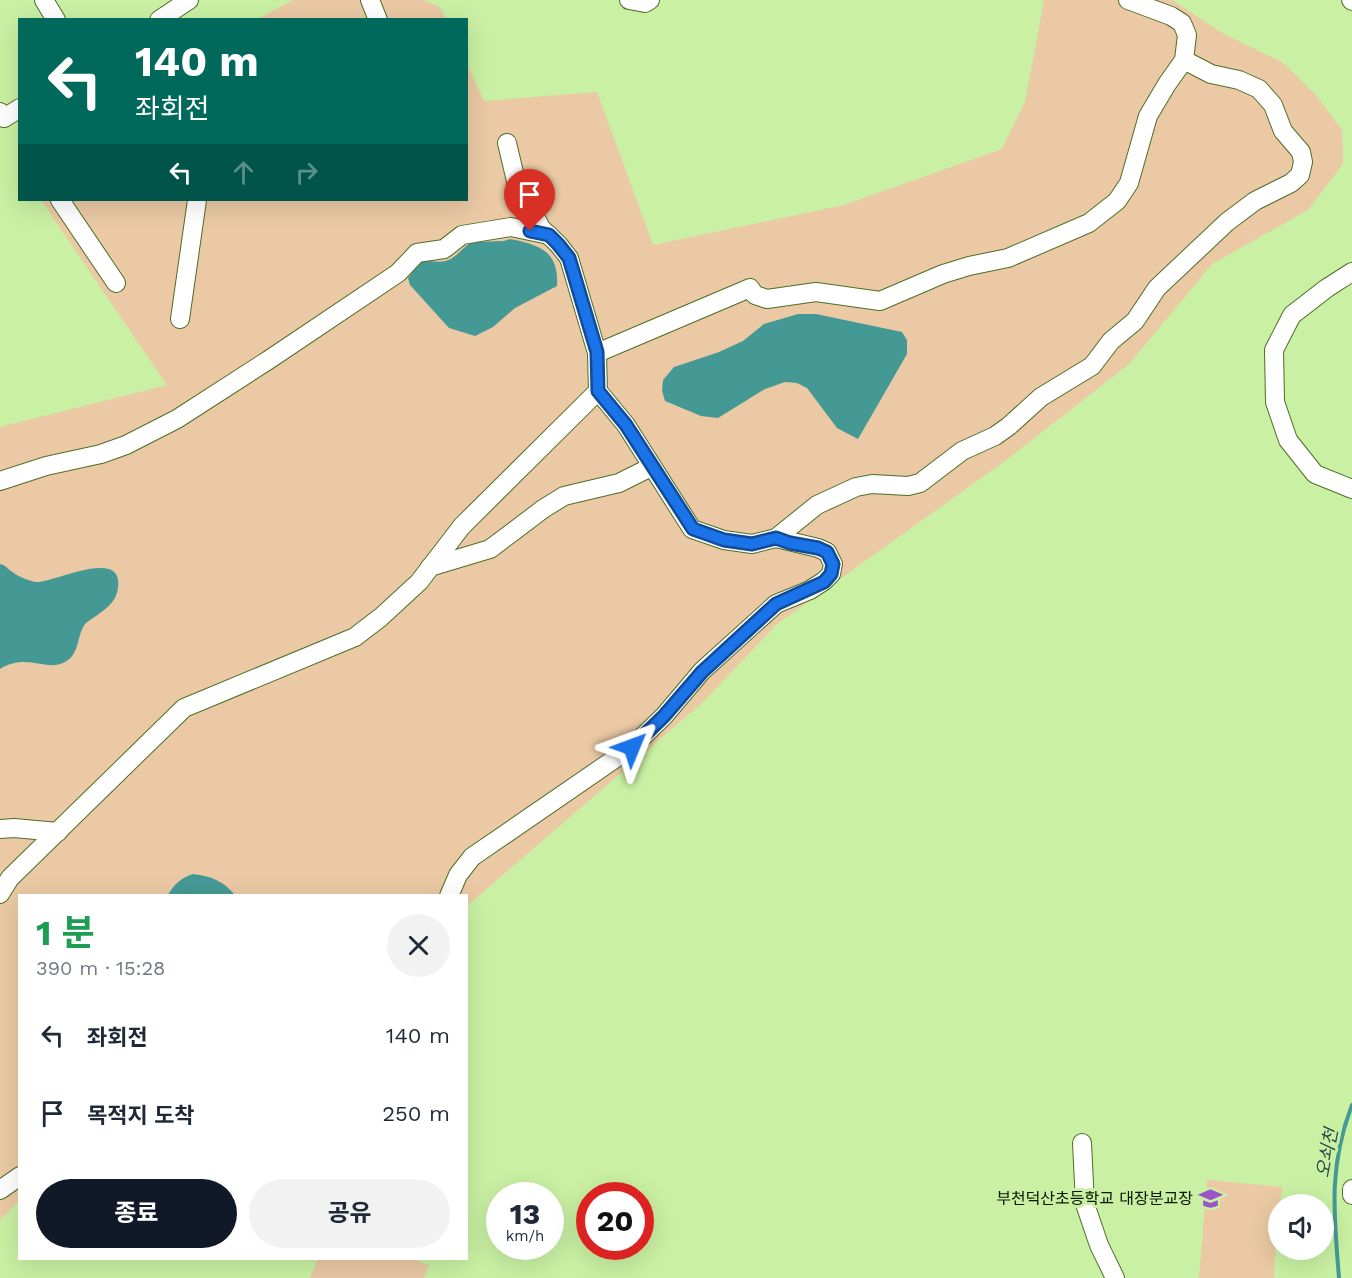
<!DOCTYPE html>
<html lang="ko">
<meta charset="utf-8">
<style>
:root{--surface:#fff;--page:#f2f2f3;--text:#1f2937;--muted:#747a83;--accent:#111827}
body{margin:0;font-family:"Work Sans","Noto Sans KR",sans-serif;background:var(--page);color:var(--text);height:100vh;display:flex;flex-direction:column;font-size:22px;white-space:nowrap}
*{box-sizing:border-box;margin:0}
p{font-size:20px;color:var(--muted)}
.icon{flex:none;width:33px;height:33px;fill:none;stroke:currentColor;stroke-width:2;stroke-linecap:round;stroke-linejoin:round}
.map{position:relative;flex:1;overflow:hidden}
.drawer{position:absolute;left:18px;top:894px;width:450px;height:366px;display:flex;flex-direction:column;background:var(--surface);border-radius:0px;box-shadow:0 6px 24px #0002}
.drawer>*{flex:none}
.top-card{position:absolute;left:18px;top:18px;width:450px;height:183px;border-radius:0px;box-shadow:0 6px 24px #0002;background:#00695c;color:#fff;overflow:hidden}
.tools{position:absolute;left:1268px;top:1194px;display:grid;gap:12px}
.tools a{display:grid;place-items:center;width:66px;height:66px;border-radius:50%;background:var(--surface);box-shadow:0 6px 24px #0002;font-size:30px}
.speed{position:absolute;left:486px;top:1182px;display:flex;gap:12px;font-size:30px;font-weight:700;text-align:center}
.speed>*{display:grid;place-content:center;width:78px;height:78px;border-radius:50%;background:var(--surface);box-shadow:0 6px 24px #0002;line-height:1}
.speed small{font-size:15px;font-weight:400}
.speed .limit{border:9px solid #d22;background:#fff;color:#111}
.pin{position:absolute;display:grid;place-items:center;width:51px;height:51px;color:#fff;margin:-62px -26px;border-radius:50% 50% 50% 0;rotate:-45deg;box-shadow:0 0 6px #0007}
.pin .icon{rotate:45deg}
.me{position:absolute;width:66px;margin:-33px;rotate:46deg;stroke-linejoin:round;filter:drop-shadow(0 0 4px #0008)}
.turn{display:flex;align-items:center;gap:21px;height:126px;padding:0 18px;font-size:27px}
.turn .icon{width:78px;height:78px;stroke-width:2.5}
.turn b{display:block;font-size:42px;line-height:51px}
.lanes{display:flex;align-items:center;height:57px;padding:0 18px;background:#0003;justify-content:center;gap:30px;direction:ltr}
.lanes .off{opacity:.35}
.round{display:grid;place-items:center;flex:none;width:63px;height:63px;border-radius:32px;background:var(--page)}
.summary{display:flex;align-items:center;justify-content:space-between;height:102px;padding:0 18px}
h1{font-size:36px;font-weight:700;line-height:45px;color:#1e9e55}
.action{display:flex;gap:12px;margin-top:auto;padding:12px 18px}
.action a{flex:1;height:69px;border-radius:36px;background:var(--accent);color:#fff;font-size:24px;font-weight:700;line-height:69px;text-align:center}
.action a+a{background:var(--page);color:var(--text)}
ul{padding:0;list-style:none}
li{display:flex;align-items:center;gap:18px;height:78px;padding:0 18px}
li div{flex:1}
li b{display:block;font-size:22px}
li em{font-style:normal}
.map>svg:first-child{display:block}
.green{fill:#eac9a4}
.water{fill:#459994}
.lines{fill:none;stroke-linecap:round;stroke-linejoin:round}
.stream{stroke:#459994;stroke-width:4}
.minor-casing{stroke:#4d6e25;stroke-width:20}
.minor{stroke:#fff;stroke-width:18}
.route-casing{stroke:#114b97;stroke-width:15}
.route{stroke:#1a73e8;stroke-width:10}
.labels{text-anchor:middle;stroke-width:6;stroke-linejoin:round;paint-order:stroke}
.poi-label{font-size:16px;fill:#091600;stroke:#c9f0a3;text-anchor:end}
.water-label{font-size:18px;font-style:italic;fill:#234a48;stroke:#c9f0a3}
</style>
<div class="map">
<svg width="1352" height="1278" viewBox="0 0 1352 1278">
<rect width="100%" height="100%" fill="#c9f0a3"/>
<g class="green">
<path d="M293,0H423L440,7L446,19L256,20Z"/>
<path d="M1044,0H1172L1224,34L1282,62L1315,94L1342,130L1343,164L1308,210L1212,264L1129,364L1005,461L777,624L703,702L467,906L466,896H20L19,1201L0,1220V427L167,385L41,200H466L467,64L484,101L597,92L653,245L844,205L1002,149L1025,102Z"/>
<path d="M1207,1180L1282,1187L1280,1204H1278L1274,1278H1199Z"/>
<path d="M318,1259H414L429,1265L424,1278H310Z"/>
</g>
<g class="water">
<path d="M510,239C540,245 559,251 557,286L515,308L493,327L475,336L449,328L410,285L408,278L422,260C453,265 450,259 471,242L504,241Z"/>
<path d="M798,314H816L902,332L907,340V354L858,439L837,428L807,388L797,383L785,382L765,389L718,418L701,416L665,401L662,391L663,380L674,367L719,352L743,341L764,324Z"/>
<path d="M0,564C5,565 7,568 11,571C17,576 29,581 36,582C53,583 124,546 118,588C116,602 107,608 96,616C93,618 88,621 85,624C76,637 80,656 63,663C43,671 27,653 0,669Z"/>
<path d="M193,874C211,876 223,881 235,895H168C174,884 181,878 193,874Z"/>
</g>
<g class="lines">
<path class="stream" d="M1339,1278C1334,1214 1328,1167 1352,1105"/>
<defs>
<g id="minor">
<path d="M44,0L56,20"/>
<path d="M370,0L378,20"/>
<path d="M629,0L645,3L650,0"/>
<path d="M1351,0L1352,1"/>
<path d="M159,20L189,0"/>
<path d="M0,112L4,118L20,108"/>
<path d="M60,200L116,283"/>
<path d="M1352,272L1327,288L1292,315L1274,350L1275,402L1288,440L1315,474L1352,489"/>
<path d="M180,319L197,200"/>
<path d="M597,353L750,288L755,295L767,299L816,292L880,301L943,274L969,266L1008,258L1089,223L1117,201L1129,183L1148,116L1167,84L1184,60L1187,35L1182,23L1171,16L1128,0"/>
<path d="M598,391L626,425L692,529L724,540L752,544L776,538L817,505L856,487L872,484L908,486L920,483L962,451L995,436L1009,426L1041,397L1092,366L1111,341L1135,321L1157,288L1227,222L1255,201L1291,183L1300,175L1303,162L1301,152L1283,131L1273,105L1259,89L1239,80L1211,74L1184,60"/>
<path d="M0,481L46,466L101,454L126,445L177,419L270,359L398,273L417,253L444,249L462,235L511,227L549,235"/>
<path d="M430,567L490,549L543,509L564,496L619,483L651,467"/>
<path d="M0,829L14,828L58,832"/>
<path d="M0,894L10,878L184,708L355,637L381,617L419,582L462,526L598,391L597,353L569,258L558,244L541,228L516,181L507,143"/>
<path d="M449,896L458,875L472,857L632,747L664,716L702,671L776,604L810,590L824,581L831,574L833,564L827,552L818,548L776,538"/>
<path d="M1082,1143L1085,1204L1099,1245L1115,1278"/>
<path d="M1352,1189V1195"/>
<path d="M0,1190L20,1176"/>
</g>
</defs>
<use href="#minor" class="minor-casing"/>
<use href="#minor" class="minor"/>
</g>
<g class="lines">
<defs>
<path id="route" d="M530,231L549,235L558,244L569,258L597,352L598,391L626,425L693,529L724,540L752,544L776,538L790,543L818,548L827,552L833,564L831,574L824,582L776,604L702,672L664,716L632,747"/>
</defs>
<use href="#route" class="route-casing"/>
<use href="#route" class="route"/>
</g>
<defs>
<symbol id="school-bare" viewBox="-9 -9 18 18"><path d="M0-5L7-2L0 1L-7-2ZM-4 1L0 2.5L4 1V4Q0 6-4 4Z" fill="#9c55c9" stroke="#c9f0a3" stroke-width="2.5" paint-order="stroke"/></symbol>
</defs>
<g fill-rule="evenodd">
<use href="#school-bare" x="1194" y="1182" width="33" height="33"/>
</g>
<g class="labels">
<g class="poi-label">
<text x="1193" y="1204">부천덕산초등학교 대장분교장</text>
</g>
<g class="water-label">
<text transform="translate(1327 1153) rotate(-79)" y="6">오쇠천</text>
</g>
</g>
</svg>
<div class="tools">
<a><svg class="icon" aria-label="sound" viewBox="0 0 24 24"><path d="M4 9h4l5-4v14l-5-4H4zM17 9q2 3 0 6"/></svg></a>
</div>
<div class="speed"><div>13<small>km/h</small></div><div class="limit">20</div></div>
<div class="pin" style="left:530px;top:231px;background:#d93025"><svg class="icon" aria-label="arrive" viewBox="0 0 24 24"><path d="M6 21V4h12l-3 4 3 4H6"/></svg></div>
<svg class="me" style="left:632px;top:747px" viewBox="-20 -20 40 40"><path d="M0-17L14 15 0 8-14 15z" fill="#1a73e8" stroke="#fff" stroke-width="4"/></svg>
<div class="top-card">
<div class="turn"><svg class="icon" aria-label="left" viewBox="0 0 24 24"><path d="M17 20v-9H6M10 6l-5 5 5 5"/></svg><div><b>140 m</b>좌회전</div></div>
<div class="lanes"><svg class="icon" aria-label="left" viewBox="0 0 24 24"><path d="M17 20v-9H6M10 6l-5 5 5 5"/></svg><svg class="icon off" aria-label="ahead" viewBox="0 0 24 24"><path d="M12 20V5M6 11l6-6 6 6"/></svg><svg class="icon off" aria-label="right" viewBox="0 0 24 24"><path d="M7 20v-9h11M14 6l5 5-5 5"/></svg></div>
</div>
<section class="drawer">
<div class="summary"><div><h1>1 분</h1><p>390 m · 15:28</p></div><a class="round"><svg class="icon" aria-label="close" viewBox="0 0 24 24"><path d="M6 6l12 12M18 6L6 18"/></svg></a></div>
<ul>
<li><svg class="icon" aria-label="left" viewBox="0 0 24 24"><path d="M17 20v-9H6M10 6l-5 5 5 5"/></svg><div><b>좌회전</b></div><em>140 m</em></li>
<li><svg class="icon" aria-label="arrive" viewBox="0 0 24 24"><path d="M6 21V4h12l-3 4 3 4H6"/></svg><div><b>목적지 도착</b></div><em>250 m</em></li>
</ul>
<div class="action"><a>종료</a><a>공유</a></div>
</section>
</div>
